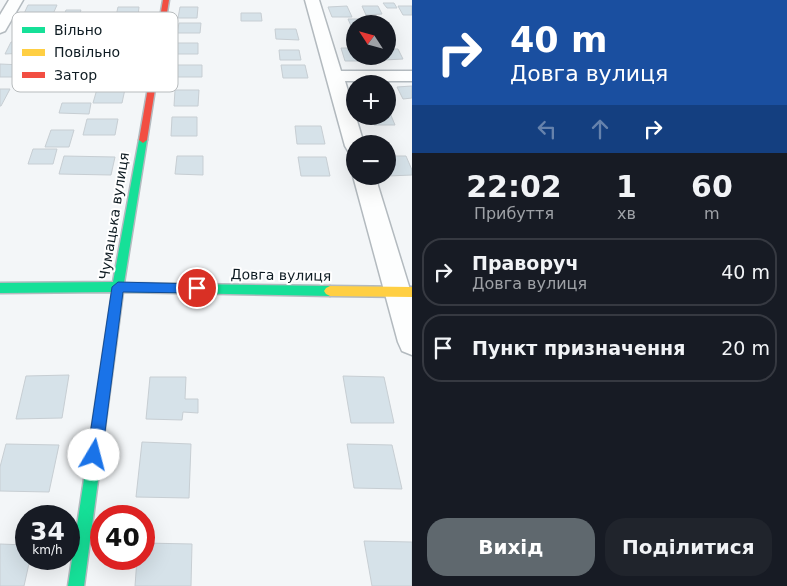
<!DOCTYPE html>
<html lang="uk">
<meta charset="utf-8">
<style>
:root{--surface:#171b24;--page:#20242c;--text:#f1f3f6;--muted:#9ea1a6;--line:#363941;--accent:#5f686e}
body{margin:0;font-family:"DejaVu Sans",sans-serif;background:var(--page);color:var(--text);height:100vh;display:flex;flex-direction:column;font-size:19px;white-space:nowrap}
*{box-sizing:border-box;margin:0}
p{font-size:16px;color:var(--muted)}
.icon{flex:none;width:28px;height:28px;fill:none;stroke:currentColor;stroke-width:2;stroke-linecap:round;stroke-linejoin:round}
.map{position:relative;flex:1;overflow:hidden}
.panel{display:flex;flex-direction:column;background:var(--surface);width:375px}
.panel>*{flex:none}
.hud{background:#1a4fa0;color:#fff;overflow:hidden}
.needle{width:32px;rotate:306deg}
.controls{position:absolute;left:346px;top:15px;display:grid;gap:10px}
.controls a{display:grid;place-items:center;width:50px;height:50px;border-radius:50%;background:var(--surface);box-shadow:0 5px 20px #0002;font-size:25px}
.speed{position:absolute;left:15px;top:505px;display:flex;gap:10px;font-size:25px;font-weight:700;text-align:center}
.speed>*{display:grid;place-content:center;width:65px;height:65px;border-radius:50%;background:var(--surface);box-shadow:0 5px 20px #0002;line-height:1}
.speed small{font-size:12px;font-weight:400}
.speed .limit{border:8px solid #d22;background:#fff;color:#111}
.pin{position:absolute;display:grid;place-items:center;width:42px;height:42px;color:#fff;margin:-21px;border:2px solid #fff;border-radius:50%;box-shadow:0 1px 5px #0007}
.me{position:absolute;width:55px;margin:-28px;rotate:8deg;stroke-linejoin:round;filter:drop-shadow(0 0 4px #0008)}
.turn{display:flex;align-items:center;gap:18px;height:105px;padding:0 15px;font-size:22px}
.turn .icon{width:65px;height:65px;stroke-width:2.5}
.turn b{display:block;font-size:35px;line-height:42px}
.lanes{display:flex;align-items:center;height:48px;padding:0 15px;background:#0003;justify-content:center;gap:25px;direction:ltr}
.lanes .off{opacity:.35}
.eta{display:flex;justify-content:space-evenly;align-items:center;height:85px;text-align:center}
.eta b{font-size:30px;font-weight:600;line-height:35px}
.cta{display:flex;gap:10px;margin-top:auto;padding:10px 15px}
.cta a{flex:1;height:58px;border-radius:20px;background:var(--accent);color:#fff;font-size:20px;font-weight:600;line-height:58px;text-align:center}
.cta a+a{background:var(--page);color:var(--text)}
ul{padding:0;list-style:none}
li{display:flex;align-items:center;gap:15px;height:68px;margin:0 10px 8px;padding:0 5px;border:2px solid var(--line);border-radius:20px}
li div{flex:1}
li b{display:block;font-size:19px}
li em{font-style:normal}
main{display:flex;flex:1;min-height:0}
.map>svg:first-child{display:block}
.building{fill:#d6e2e9;stroke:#c7ced3}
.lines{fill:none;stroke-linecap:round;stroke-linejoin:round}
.street-casing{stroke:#b3babf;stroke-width:3}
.fast-casing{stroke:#b3babf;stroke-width:3}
.slow-casing{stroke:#b3babf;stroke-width:3}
.jam-casing{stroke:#b3babf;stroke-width:3}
.street{fill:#fdfefe;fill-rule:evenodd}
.fast{fill:#16e098;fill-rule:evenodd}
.slow{fill:#ffcf43;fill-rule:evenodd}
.jam{fill:#f24e42;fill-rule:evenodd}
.route{fill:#1a73e8;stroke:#114b97}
.labels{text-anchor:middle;stroke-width:4;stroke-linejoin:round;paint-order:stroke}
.street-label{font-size:14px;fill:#0f1c23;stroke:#fff}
.key{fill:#fff;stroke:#b7bbbd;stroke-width:1}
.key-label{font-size:14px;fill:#0f1c23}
</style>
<main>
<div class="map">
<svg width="412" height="586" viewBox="0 0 412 586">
<rect width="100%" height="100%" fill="#f3f6f8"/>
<g class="building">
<path d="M383,3H394L397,8H387Z"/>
<path d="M28,5H57L53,14H44L41,20H21Z"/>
<path d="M347,6L352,17H332L328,7Z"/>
<path d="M362,6H378L382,14L366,15Z"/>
<path d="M398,6H412V15H403Z"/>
<path d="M118,7H139L138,16H116Z"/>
<path d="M180,7H198L197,18H178Z"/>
<path d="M66,10H81L78,18H63Z"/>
<path d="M241,13H261L262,21H241Z"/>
<path d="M348,19H363L365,24H355V28H352Z"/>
<path d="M179,23H201L200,33H177Z"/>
<path d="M275,29H296L299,40L276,39Z"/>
<path d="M11,42H32L27,53L5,54Z"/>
<path d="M176,43H198V54H175Z"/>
<path d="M341,48H355V56H367L370,61H345Z"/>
<path d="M388,49H398L403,59L384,60L383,56H388Z"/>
<path d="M279,50H299L301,60H280Z"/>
<path d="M0,64L23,65L18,77H0Z"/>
<path d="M174,65H202V77H172Z"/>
<path d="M281,65H305L308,78H283Z"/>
<path d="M412,86V98L403,99L397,87Z"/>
<path d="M0,89H10L1,106H0Z"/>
<path d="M97,89H125L122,103H93Z"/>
<path d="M175,90H199L198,106H174Z"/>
<path d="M62,103H91L89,114L59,113Z"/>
<path d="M388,113H390L395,125H374L370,116H388Z"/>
<path d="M172,117H197V136H171Z"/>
<path d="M87,119H118L115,135H83Z"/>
<path d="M295,126H321L325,144H297Z"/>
<path d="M51,130H74L69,147H45Z"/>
<path d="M33,149H57L53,164H28Z"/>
<path d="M64,156L115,157L111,175L59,174Z"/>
<path d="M177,156H203V175L175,174Z"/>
<path d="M388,156H406L412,170V175L388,176Z"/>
<path d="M298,157H326L330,176H301Z"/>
<path d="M69,375L62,418L16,419L26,376Z"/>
<path d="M343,376L384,377L394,423H351Z"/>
<path d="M150,377H186L185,399H198V413L183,412L182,420L146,419Z"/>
<path d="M142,442L191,444L189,498L136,497Z"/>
<path d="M6,444L59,445L49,492L0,491V467Z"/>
<path d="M347,444L392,445L402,489L354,488Z"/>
<path d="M364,541L412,542V586H372Z"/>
<path d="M144,543L192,544L191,586H135L137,559H144Z"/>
<path d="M0,544L26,545V559H30L24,586H0Z"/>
</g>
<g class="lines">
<defs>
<g id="street">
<path d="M9,0H23L5,31L0,33V15Z"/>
<path d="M305,0H319L341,71H412V81H345L364,144H355V152L348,151L345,146Z"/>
<path d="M355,173V176H375L412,296V355L402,351L398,342L353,176Z"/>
</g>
<path id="fast" d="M143,137L147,140L124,283L330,286L334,288L336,291L334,294L330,296L123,292L84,586H68L112,292L0,293V283L113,282L139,140Z"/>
<path id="slow" d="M330,286L412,287V297L330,296L326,294L324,291L326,288Z"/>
<path id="jam" d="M163,0H169L147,140L143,143L139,140Z"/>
</defs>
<use href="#street" class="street-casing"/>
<use href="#fast" class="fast-casing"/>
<use href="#slow" class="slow-casing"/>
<use href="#jam" class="jam-casing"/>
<use href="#street" class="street"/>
<use href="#fast" class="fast"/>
<use href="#slow" class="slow"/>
<use href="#jam" class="jam"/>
</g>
<path class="route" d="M118,282L197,284L203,288L197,293L123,292L102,455L100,460L94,462L89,460L87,455L112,287Z"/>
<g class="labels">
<g class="street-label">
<text transform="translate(114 216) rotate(-81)" y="5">Чумацька вулиця</text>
<text transform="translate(281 275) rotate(1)" y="5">Довга вулиця</text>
</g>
</g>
<rect x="12" y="12" width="166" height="80" rx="8" class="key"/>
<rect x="22" y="27" width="23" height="6" fill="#16e098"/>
<rect x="22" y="49" width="23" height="7" fill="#ffcf43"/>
<rect x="22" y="72" width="23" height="6" fill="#f24e42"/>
<g class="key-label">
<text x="54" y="35">Вільно</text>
<text x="54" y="57">Повільно</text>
<text x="54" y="80">Затор</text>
</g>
</svg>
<div class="controls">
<a><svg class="needle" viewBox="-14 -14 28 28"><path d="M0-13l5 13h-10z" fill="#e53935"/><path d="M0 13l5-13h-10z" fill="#9ea1a6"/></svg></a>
<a>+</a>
<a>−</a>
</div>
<div class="speed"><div>34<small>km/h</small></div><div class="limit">40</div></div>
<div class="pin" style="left:197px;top:288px;background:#d93025"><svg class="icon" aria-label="arrive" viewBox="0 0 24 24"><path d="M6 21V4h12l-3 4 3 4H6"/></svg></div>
<svg class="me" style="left:94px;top:455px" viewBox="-20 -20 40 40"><circle r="19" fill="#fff"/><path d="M0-13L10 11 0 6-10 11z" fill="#1a73e8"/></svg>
</div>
<section class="panel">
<div class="hud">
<div class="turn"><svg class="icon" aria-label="right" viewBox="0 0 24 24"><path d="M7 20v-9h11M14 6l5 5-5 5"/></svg><div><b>40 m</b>Довга вулиця</div></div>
<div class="lanes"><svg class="icon off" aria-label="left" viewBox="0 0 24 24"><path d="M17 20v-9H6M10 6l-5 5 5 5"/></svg><svg class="icon off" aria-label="ahead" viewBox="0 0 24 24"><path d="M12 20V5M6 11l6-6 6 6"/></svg><svg class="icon" aria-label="right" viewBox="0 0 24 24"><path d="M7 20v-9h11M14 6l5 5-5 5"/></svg></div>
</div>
<div class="eta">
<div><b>22:02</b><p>Прибуття</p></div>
<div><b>1</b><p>хв</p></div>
<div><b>60</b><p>m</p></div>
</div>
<ul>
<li><svg class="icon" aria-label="right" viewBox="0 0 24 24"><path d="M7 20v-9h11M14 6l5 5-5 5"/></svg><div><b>Праворуч</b><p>Довга вулиця</p></div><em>40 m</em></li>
<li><svg class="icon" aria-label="arrive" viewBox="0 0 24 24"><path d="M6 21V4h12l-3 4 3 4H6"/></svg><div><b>Пункт призначення</b></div><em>20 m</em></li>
</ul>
<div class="cta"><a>Вихід</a><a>Поділитися</a></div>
</section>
</main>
